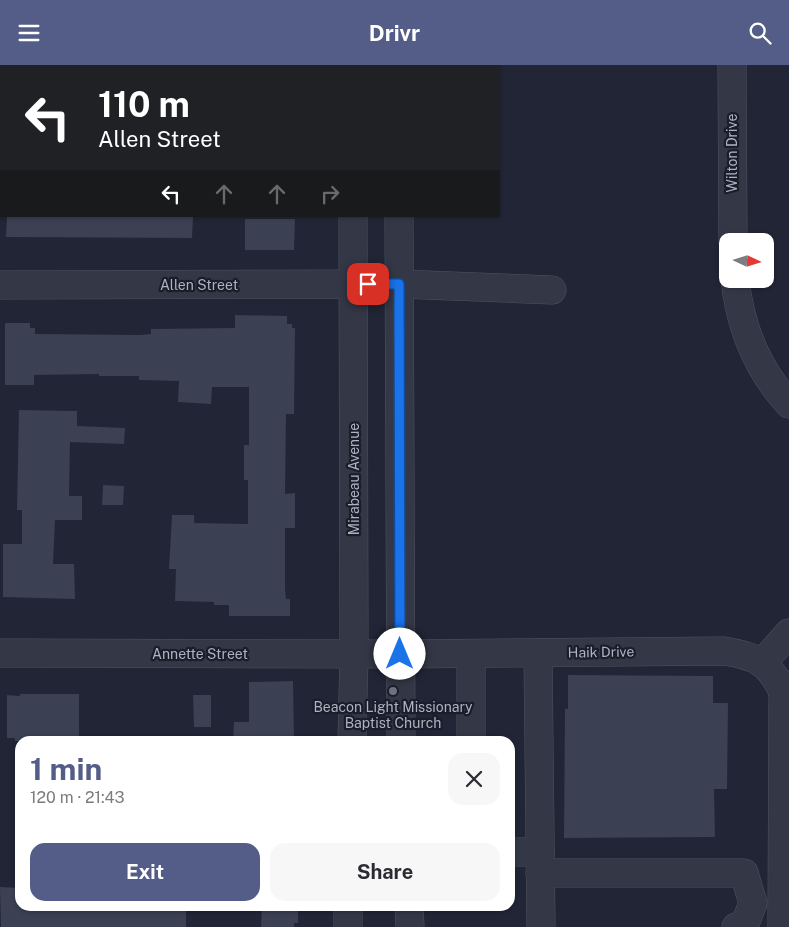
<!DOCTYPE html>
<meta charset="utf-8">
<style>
:root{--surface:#fff;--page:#f7f7f7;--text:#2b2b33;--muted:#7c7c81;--accent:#545c88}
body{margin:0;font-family:"Public Sans",sans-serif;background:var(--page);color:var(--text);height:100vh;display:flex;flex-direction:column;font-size:19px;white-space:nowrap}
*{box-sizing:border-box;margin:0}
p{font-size:16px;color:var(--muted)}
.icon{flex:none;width:28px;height:28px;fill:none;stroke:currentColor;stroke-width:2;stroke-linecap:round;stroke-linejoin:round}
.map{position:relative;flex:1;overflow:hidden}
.side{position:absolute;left:15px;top:671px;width:500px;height:175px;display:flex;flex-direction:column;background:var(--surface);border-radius:15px;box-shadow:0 1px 4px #0004}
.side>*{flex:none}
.hud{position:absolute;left:0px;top:0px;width:500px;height:152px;box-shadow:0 1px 4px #0004;background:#202124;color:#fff;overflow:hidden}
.needle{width:32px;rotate:94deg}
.fabs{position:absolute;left:719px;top:168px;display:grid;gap:10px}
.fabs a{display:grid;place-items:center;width:55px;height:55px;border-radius:10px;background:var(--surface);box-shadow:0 1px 4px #0004;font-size:25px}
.pin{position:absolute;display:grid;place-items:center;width:42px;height:42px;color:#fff;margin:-21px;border-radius:10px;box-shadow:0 2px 8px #0006}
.me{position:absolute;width:55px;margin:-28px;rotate:0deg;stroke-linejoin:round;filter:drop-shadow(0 0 4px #0008)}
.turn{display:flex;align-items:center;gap:18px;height:105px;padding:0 15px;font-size:22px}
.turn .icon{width:65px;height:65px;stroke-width:2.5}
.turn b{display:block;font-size:35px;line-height:42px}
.lanes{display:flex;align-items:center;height:48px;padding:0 15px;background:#0003;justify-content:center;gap:25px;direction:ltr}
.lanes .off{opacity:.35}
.round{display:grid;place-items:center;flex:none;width:52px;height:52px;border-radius:15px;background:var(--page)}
.head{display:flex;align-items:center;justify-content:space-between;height:85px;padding:0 15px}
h1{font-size:30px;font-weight:700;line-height:38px;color:var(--accent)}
.button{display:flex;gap:10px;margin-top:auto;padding:10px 15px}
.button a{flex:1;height:58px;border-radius:15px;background:var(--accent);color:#fff;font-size:20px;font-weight:700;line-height:58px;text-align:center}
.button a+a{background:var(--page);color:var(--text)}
header{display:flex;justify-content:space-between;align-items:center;height:65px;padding:0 15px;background:var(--accent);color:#fff;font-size:22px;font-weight:700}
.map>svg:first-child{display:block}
.building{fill:#3b4052}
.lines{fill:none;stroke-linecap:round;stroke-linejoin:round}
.minor-casing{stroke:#4f5260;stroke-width:29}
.minor{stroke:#343846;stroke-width:28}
.route-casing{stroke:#114b97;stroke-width:12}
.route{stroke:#1a73e8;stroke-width:9}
.worship-dot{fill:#6b7280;stroke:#1a1d2a;stroke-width:2}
.labels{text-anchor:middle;stroke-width:4.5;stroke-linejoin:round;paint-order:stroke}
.street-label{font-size:14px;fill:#afb2c2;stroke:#1a1d2a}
.poi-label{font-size:14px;fill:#afb2c2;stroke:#1a1d2a}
</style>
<header><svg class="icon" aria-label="menu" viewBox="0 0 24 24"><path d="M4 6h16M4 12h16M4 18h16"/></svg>Drivr<svg class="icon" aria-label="search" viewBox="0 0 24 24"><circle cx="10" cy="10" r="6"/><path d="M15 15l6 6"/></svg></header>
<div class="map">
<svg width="789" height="862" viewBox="0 0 789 862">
<rect width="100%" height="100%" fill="#212535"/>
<g class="building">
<path d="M7,151H193L192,173L6,172Z"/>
<path d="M245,154H295L294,185H245Z"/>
<path d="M235,250L287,251V259H292V263H295L294,349H286L285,429L295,428V463H285V523L286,534H290V551H229V540H214V537L175,536L176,504H169L172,450H194V458L248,459V415H244V380H249V322H212L211,339L178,337L179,316L139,315V311H99V309L34,310V320H5V258H30V263H35V269L140,270L151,269V264L235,263Z"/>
<path d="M19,345L77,346V361L125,363L124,379L70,377L69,431H82V455H55L53,499H74L75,534L3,532V479H22V445H17Z"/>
<path d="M103,420L124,421L123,440H102Z"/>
<path d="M568,610L713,611V638H728L727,724H714L715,772L564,773L565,644H568Z"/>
<path d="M293,616L294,676H233L234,657H249V617Z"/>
<path d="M20,629H79V676H15V673H7V630L20,631Z"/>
<path d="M193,630H211V662H194Z"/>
<path d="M0,822L20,823V841H186V862H1Z"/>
<path d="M262,841H298V858H294V862H261Z"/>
</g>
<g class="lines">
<defs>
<g id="minor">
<path d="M732,0L733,176"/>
<path d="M354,1V0"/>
<path d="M399,1V0"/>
<path d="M399,151L401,676"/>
<path d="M735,214C740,262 756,303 789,339"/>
<path d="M0,220L399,219L552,225"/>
<path d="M0,588L400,589L724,586C756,591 769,597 783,627"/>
<path d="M538,588L541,862"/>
<path d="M471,589V676"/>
<path d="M763,597L789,568"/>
<path d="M352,676L354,589L353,151"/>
<path d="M510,787H540"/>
<path d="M540,808H744L753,838L745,859L736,862"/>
<path d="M409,841L410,862"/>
<path d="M348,862V841"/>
<path d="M782,862L783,627L789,620"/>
</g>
</defs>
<use href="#minor" class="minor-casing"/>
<use href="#minor" class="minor"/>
</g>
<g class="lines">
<defs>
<path id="route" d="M368,219H399L400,589"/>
</defs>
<use href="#route" class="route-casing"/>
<use href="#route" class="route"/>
</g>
<circle class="worship-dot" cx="393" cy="626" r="5"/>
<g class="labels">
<g class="street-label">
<text transform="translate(732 88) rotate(-90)" y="5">Wilton Drive</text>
<text x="199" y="225">Allen Street</text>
<text transform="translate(354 414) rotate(-90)" y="5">Mirabeau Avenue</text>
<text transform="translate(601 587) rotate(-1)" y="5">Haik Drive</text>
<text x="200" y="594">Annette Street</text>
</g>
<g class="poi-label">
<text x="393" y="647">Beacon Light Missionary<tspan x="393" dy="16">Baptist Church</tspan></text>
</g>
</g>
</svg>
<div class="fabs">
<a><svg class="needle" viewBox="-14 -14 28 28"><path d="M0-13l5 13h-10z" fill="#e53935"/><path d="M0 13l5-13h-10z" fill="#7c7c81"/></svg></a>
</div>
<div class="pin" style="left:368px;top:219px;background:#d93025"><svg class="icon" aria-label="arrive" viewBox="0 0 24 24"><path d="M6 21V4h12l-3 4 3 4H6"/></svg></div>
<svg class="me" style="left:400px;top:589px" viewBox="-20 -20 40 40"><circle r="19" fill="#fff"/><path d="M0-13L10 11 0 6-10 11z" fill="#1a73e8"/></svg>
<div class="hud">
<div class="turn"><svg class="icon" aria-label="left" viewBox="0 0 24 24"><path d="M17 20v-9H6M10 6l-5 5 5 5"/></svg><div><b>110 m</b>Allen Street</div></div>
<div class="lanes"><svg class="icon" aria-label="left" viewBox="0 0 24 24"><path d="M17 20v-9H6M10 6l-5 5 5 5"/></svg><svg class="icon off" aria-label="ahead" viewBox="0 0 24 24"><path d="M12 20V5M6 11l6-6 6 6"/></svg><svg class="icon off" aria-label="ahead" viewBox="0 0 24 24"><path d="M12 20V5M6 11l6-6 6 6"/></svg><svg class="icon off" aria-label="right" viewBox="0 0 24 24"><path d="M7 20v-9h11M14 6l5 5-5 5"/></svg></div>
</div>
<section class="side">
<div class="head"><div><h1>1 min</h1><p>120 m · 21:43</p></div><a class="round"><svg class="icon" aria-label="close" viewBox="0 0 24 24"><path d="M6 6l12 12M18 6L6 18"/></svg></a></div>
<div class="button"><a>Exit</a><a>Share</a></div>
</section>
</div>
